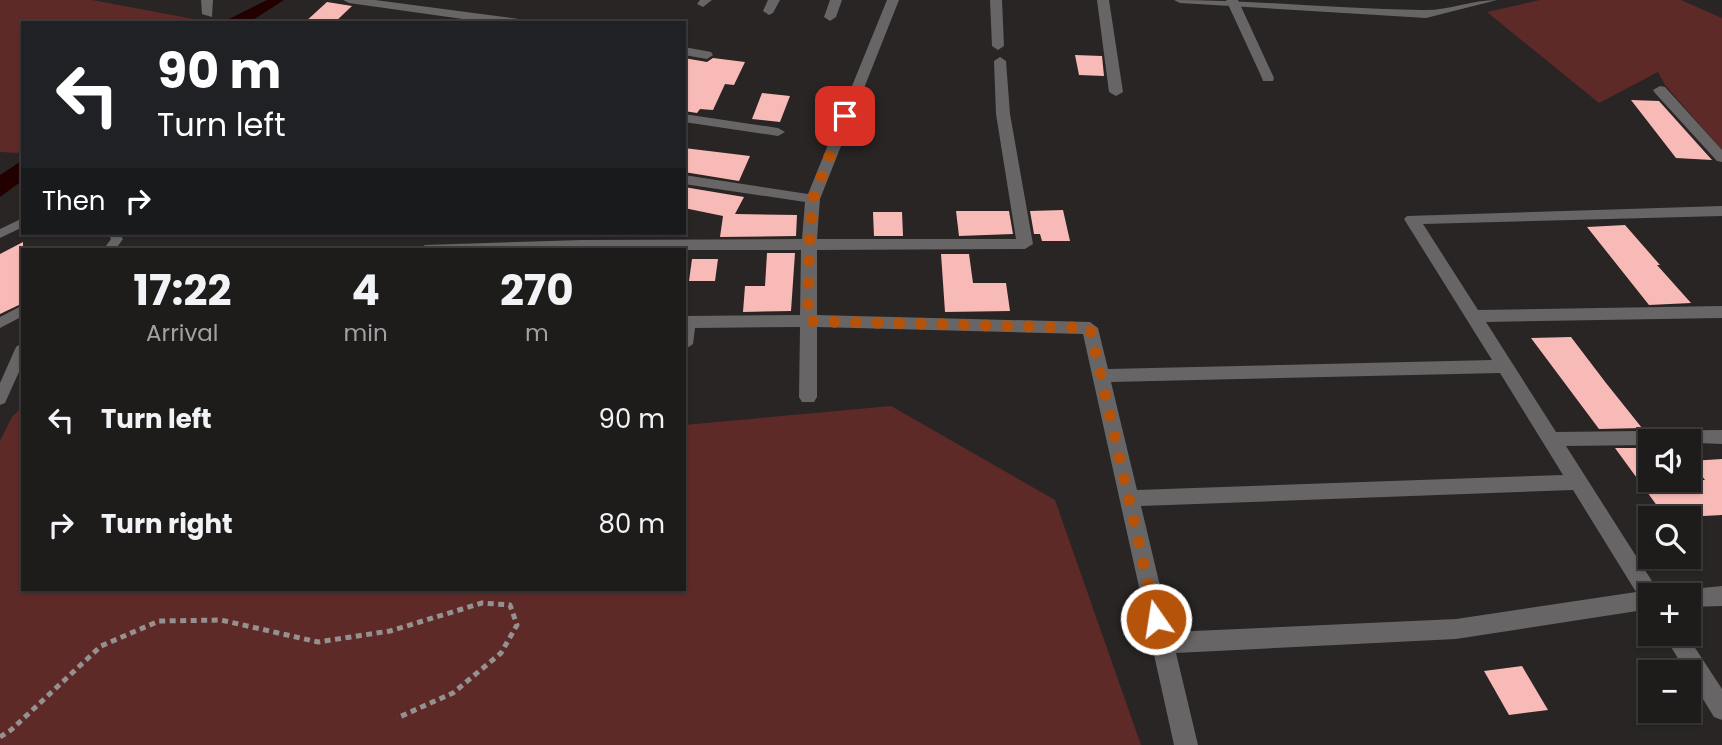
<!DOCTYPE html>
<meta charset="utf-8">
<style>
:root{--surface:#1e1c1b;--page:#262524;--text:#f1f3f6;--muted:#a1a1a3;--line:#3c3a3a}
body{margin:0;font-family:Poppins,sans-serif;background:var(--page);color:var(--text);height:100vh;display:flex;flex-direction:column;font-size:26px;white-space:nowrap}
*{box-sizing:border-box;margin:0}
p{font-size:23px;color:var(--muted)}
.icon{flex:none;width:38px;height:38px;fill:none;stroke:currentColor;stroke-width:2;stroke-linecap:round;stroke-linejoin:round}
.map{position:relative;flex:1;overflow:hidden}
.drawer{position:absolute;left:21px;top:248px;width:665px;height:343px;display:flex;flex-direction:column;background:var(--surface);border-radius:0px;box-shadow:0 2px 5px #0004,0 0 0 2px var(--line)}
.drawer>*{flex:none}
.top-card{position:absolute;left:21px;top:21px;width:665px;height:214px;border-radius:0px;box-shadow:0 2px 5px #0004,0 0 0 2px var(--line);background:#202124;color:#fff;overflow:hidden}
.controls{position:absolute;left:1638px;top:429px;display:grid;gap:14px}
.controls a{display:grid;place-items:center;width:63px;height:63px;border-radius:0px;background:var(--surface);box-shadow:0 2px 5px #0004,0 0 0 2px var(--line);font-size:35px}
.pin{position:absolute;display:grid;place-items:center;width:60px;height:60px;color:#fff;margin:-30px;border-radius:14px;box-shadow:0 4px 10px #0006}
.me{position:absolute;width:77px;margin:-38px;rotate:347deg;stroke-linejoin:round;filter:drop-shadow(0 0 5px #0008)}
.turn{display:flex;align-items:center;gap:24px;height:147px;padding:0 21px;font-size:32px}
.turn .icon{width:91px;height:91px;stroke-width:2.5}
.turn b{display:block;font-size:49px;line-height:60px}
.then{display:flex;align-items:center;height:66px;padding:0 21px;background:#0003;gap:14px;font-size:26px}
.eta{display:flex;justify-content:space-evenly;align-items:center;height:119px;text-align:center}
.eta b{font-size:42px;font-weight:700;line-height:49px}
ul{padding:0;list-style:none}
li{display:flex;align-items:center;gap:21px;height:105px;padding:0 21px}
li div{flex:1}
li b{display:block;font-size:26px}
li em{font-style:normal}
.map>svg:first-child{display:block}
.green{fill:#5e2a28}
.water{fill:#200}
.building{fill:#f8bab6}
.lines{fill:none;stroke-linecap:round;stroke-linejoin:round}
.path{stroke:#949190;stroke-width:5;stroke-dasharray:6 4.5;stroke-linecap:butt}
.service{fill:#676565;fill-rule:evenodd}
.minor{fill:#676565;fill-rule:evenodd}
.tertiary{fill:#676565;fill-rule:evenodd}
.route{stroke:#b45309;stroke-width:12;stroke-dasharray:0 21.6}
</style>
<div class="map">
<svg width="1722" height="745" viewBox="0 0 1722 745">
<rect width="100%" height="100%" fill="#282524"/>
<g class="green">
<path d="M0,0H92L215,23H23V149L17,153L0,152Z"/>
<path d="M1540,0H1681L1722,18V150L1665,85L1658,72L1599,103L1487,12Z"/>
<path d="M23,406V590H684V425L891,406L1055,500L1141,745H0V441L12,417Z"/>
</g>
<g class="water">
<path d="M267,0H284L248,23H221Z"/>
<path d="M23,160V180L0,197V175Z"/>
</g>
<g class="building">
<path d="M327,2L352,6L334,23H304Z"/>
<path d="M1075,55L1102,56L1104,76L1079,75Z"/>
<path d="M684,58L707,62L713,58L745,62L734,85L725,84L713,110L700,109L697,113L684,111Z"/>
<path d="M762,93L790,96L780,122L752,119Z"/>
<path d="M1631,100L1659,101L1712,160L1676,158Z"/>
<path d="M684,148L750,156L739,181L684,172Z"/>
<path d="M684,187L744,197L735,214L797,215L796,236L720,237L723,216L684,208Z"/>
<path d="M1063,210L1070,241H1042L1040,234H1034L1030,211Z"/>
<path d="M956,211H1009L1013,234L959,236Z"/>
<path d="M873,212H902L903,236H874Z"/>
<path d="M1625,225L1660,265H1657L1691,303L1649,305L1587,227Z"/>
<path d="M23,242V303L0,314V254Z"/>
<path d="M767,253H795L791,311L743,312L745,286H765Z"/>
<path d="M941,254H969L973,283H1006L1010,311L945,312Z"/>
<path d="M692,259H718L715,281H689Z"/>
<path d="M1571,337L1606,383L1642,428L1599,429L1531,338Z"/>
<path d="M1615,448H1650V480H1681L1689,489V480H1705L1690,461L1722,459V515L1666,518Z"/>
<path d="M1522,666L1548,710L1509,715L1484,671Z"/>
</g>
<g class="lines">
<path class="path" d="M0,737L11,730L101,646L159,621L221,620L318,642L390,631L482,603L510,605L517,625L501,653L453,693L397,718"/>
<g class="service">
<path d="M23,218V227L0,238V229Z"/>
<path d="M107,233H119L123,239L115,250H103L111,239Z"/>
<path d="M23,305V316L0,328V317Z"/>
<path d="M23,342V363L5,403L0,405V383L16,347Z"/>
</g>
<g class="minor">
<path d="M201,0H213L212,17L202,14Z"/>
<path d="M343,0H375L519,19L525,23H491L349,3Z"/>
<path d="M700,0H712L703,7L697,4Z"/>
<path d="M768,0H780L773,13L769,15L763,11Z"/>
<path d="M830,0H842L836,17L830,21L824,17Z"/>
<path d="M887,0H899L820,199L817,239H1016L996,114L994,61L1000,57L1006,61L1010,114L1033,244L1025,249L817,250V315L1090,322L1098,328L1108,369L1492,360L1404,219L1407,216L1722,206V216L1423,224L1478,310L1722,306V318L1486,322L1556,432L1722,430V444L1650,441V445L1566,446L1657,589L1660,595H1650V609L1456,639L1176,653L1198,745H1174L1083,334L817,327V397L814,402H802L799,397L800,327L695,328L693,344L684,350V316L800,315L801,250H417L425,245L581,240L802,239L805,202L684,184V175L808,194ZM1500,373L1563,475L1137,490L1111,382ZM1573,490L1636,592L1456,619L1171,632L1141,506Z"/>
<path d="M990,0H1002L1004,46L998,50L992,46Z"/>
<path d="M1097,0H1109L1123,92L1116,96L1109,92Z"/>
<path d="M1226,0H1238L1274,78L1273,81H1263L1262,78Z"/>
<path d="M684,47L711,52L713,55L707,59L684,55Z"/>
<path d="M1660,86L1665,87L1722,150V162L1717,161L1655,93L1653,90Z"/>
<path d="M684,114L778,128L785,132L778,136L684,122Z"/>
<path d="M1722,586V606L1689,607V595H1679L1682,590Z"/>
<path d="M1663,634H1686L1722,689V720L1714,717Z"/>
</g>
<path class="tertiary" d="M1174,0C1257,0 1339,9 1422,10C1447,11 1471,0 1497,0L1426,18L1180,3Z"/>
</g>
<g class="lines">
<path class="route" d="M845,116L813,199L809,245L808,321L1090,328L1156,619"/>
</g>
</svg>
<div class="controls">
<a><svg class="icon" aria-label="sound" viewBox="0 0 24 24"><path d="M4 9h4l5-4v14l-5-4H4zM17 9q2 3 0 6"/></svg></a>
<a><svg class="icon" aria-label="search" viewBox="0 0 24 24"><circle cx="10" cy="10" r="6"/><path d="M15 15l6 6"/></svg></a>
<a>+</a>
<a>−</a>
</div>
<div class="pin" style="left:845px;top:116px;background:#d93025"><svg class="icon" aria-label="arrive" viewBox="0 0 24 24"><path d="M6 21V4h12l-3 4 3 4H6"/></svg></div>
<svg class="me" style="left:1156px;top:619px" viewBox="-20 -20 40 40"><circle r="17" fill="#b45309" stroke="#fff" stroke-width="3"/><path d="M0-11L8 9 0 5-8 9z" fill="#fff"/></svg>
<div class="top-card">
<div class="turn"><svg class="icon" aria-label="left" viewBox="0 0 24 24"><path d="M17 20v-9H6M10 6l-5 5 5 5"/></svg><div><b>90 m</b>Turn left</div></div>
<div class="then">Then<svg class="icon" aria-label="right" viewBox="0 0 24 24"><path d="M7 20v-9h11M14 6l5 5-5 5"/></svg></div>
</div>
<section class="drawer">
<div class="eta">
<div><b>17:22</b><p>Arrival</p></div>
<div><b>4</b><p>min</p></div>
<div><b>270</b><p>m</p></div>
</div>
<ul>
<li><svg class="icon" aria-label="left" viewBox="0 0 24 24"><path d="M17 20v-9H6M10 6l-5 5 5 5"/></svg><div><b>Turn left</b></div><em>90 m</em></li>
<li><svg class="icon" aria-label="right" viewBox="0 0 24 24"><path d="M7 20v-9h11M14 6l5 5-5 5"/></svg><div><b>Turn right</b></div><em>80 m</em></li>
</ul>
</section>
</div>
